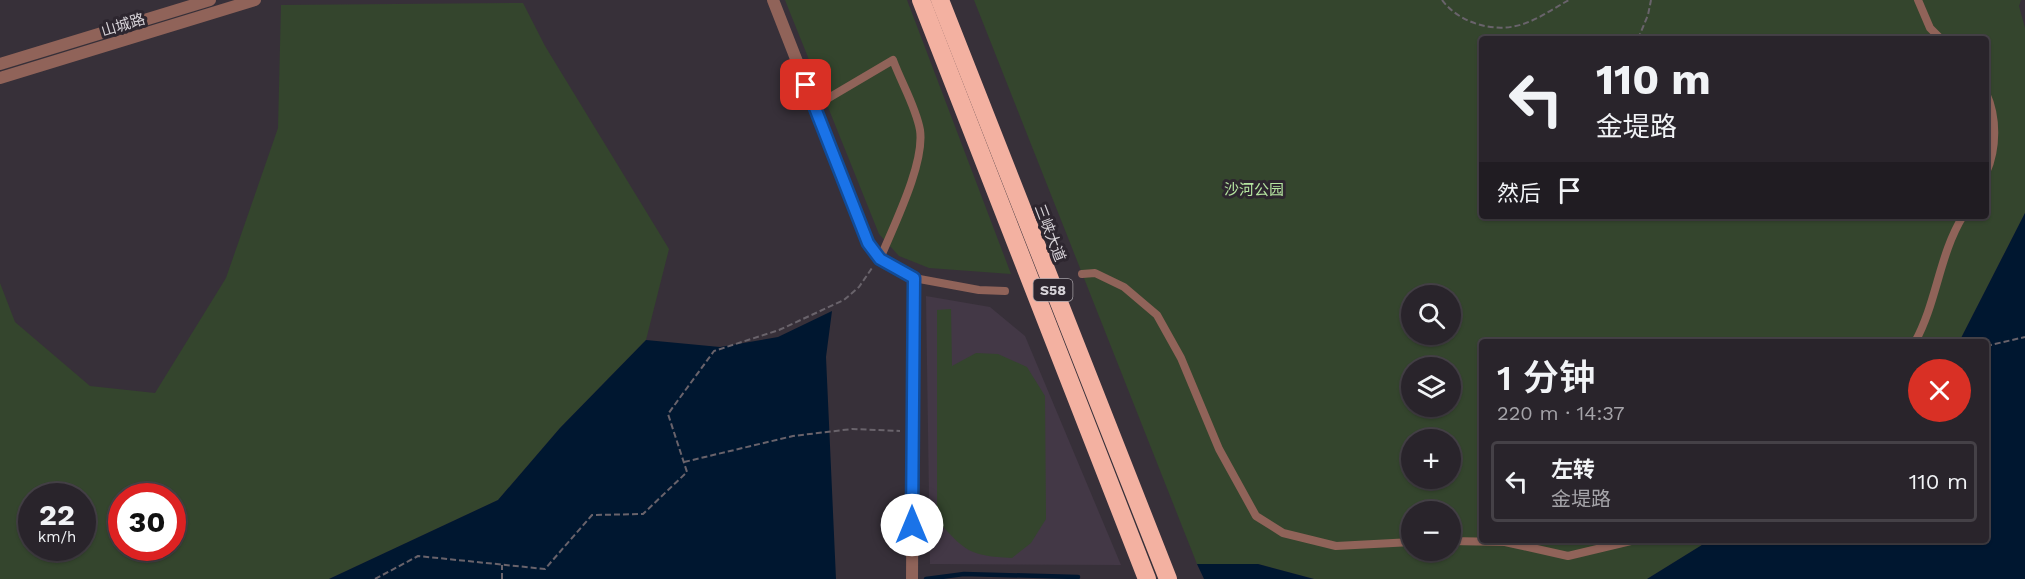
<!DOCTYPE html>
<html lang="zh">
<meta charset="utf-8">
<style>
:root{--surface:#29242b;--page:#312c33;--text:#f1f3f6;--muted:#a5a4a9;--line:#454147}
body{margin:0;font-family:"Work Sans","Noto Sans SC",sans-serif;background:var(--page);color:var(--text);height:100vh;display:flex;flex-direction:column;font-size:22px;white-space:nowrap}
*{box-sizing:border-box;margin:0}
p{font-size:20px;color:var(--muted)}
.icon{flex:none;width:33px;height:33px;fill:none;stroke:currentColor;stroke-width:2;stroke-linecap:round;stroke-linejoin:round}
.map{position:relative;flex:1;overflow:hidden}
.sheet{position:absolute;left:1479px;top:339px;width:510px;height:204px;display:flex;flex-direction:column;background:var(--surface);border-radius:6px;box-shadow:0 2px 4px #0004,0 0 0 2px var(--line)}
.sheet>*{flex:none}
.guide{position:absolute;left:1479px;top:36px;width:510px;height:183px;border-radius:6px;box-shadow:0 2px 4px #0004,0 0 0 2px var(--line);background:#29242b;color:var(--text);overflow:hidden}
.controls{position:absolute;left:1401px;top:285px;display:grid;gap:12px}
.controls a{display:grid;place-items:center;width:60px;height:60px;border-radius:50%;background:var(--surface);box-shadow:0 2px 4px #0004,0 0 0 2px var(--line);font-size:30px}
.speed{position:absolute;left:18px;top:483px;display:flex;gap:12px;font-size:30px;font-weight:700;text-align:center}
.speed>*{display:grid;place-content:center;width:78px;height:78px;border-radius:50%;background:var(--surface);box-shadow:0 2px 4px #0004,0 0 0 2px var(--line);line-height:1}
.speed small{font-size:15px;font-weight:400}
.speed .limit{border:9px solid #d22;background:#fff;color:#111}
.pin{position:absolute;display:grid;place-items:center;width:51px;height:51px;color:#fff;margin:-26px;border-radius:12px;box-shadow:0 3px 9px #0006}
.me{position:absolute;width:66px;margin:-33px;rotate:0deg;stroke-linejoin:round;filter:drop-shadow(0 0 4px #0008)}
.turn{display:flex;align-items:center;gap:21px;height:126px;padding:0 18px;font-size:27px}
.turn .icon{width:78px;height:78px;stroke-width:2.5}
.turn b{display:block;font-size:42px;line-height:51px}
.then{display:flex;align-items:center;height:57px;padding:0 18px;background:#0003;gap:12px;font-size:22px}
.round{display:grid;place-items:center;flex:none;width:63px;height:63px;border-radius:32px;background:var(--page)}
.overview{display:flex;align-items:center;justify-content:space-between;height:102px;padding:0 18px}
h1{font-size:36px;font-weight:600;line-height:45px}
ul{padding:0;list-style:none}
li{display:flex;align-items:center;gap:18px;height:81px;margin:0 12px 9px;padding:0 6px;border:3px solid var(--line);border-radius:6px}
li div{flex:1}
li b{display:block;font-size:22px}
li em{font-style:normal}
.map>svg:first-child{display:block}
.built{fill:#433846}
.green{fill:#34452d;fill-rule:evenodd}
.water{fill:#001730}
.lines{fill:none;stroke-linecap:round;stroke-linejoin:round}
.stream{stroke:#001730;stroke-width:4.5}
.path{stroke:#69636b;stroke-width:2;stroke-dasharray:6 3;stroke-linecap:butt}
.service{stroke:#906359;stroke-width:8}
.minor{stroke:#906359;stroke-width:12}
.tertiary{stroke:#906359;stroke-width:12}
.motorway{stroke:#f3b1a1;stroke-width:18}
.route-casing{stroke:#114b97;stroke-width:15}
.route{stroke:#1a73e8;stroke-width:10}
.labels{text-anchor:middle;stroke-width:6;stroke-linejoin:round;paint-order:stroke}
.shield{fill:#2d262f;stroke:#a49fa5;stroke-width:1.5}
.shield-label{font-size:14px;font-weight:bold;fill:#d7d3d8}
.street-label{font-size:15px;fill:#d7d3d8;stroke:#2d262f}
.park-label{font-size:15px;fill:#b5e5a0;stroke:#2d262f}
</style>
<div class="map">
<svg width="2025" height="579" viewBox="0 0 2025 579">
<rect width="100%" height="100%" fill="#373039"/>
<path class="built" d="M926,296L990,307L1025,336L1121,565L930,564Z"/>
<g class="green">
<path d="M785,0H907L1011,274L929,268L899,256L879,234Z"/>
<path d="M974,0H2021L2019,6L2025,28V213L1959,342H1482V540H1710L1647,579H1314L1258,564H1197ZM1482,39H1986V216H1482ZM1412,296H1450V334H1412ZM1412,368H1450V406H1412ZM1412,440H1450V478H1412ZM1412,512H1450V550H1412Z"/>
<path d="M523,3L545,46L669,249L646,340L560,428L498,500L329,579H0V283L15,322L90,386L155,393L226,278L278,128L281,5ZM32,496H82V548H32ZM122,496H172V548H122Z"/>
<path d="M951,309L952,366L976,353L998,354L1027,367L1045,396L1046,519L1031,543L1012,558C969,556 965,551 937,520V310Z"/>
</g>
<g class="water">
<path d="M2025,213V579H1647L1710,540H1986V342H1959Z"/>
<path d="M832,311L826,357L836,579H329L498,500L560,428L646,340L720,347L778,337Z"/>
<path d="M1197,564H1258L1314,579H1204Z"/>
</g>
<g class="lines">
<path class="stream" d="M926,579L964,574L1078,577"/>
<g class="path">
<path d="M1442,0C1459,23 1495,34 1523,24C1539,19 1554,8 1569,0"/>
<path d="M1638,39L1648,15L1651,0"/>
<path d="M1986,346L2025,337"/>
<path d="M684,462L793,436L852,429L900,431"/>
<path d="M375,579L418,556L545,569L592,515L643,514L687,472L668,414L714,351L779,330L844,300L859,287L872,268"/>
<path d="M502,579V565"/>
</g>
<g class="service">
<path d="M1918,0L1930,28L1941,39"/>
<path d="M1986,93C1997,117 1997,148 1986,173"/>
<path d="M815,106L893,60C901,82 916,107 920,130C925,164 893,227 880,259"/>
<path d="M1082,274L1095,273L1124,287L1157,315L1181,358L1219,449L1256,516L1283,533L1336,546L1412,542"/>
<path d="M914,278L979,290L1005,291"/>
<path d="M1915,342C1937,302 1939,255 1963,216"/>
<path d="M1450,541L1505,542L1568,556L1635,540"/>
</g>
<path class="minor" d="M773,0L868,243L880,259L914,278L912,579"/>
<g class="tertiary">
<path d="M0,64L210,0"/>
<path d="M0,78L255,0"/>
</g>
<g class="motorway">
<path d="M921,0L1147,579"/>
<path d="M940,0L1168,579"/>
</g>
</g>
<g class="lines">
<defs>
<path id="route" d="M806,85L868,243L880,259L914,278L912,525"/>
</defs>
<use href="#route" class="route-casing"/>
<use href="#route" class="route"/>
</g>
<g class="labels">
<rect class="shield" x="1033.5" y="279" width="39" height="22" rx="4.5"/>
<g class="shield-label">
<text x="1053" y="295">S58</text>
</g>
<g class="street-label">
<text transform="translate(123 25) rotate(-17)" y="5">山城路</text>
<text transform="translate(1050 233) rotate(69)" y="5">三峡大道</text>
</g>
<g class="park-label">
<text x="1254" y="195">沙河公园</text>
</g>
</g>
</svg>
<div class="controls">
<a><svg class="icon" aria-label="search" viewBox="0 0 24 24"><circle cx="10" cy="10" r="6"/><path d="M15 15l6 6"/></svg></a>
<a><svg class="icon" aria-label="layers" viewBox="0 0 24 24"><path d="M12 4l9 5-9 5-9-5zM3 14l9 5 9-5"/></svg></a>
<a>+</a>
<a>−</a>
</div>
<div class="speed"><div>22<small>km/h</small></div><div class="limit">30</div></div>
<div class="pin" style="left:806px;top:85px;background:#d93025"><svg class="icon" aria-label="arrive" viewBox="0 0 24 24"><path d="M6 21V4h12l-3 4 3 4H6"/></svg></div>
<svg class="me" style="left:912px;top:525px" viewBox="-20 -20 40 40"><circle r="19" fill="#fff"/><path d="M0-13L10 11 0 6-10 11z" fill="#1a73e8"/></svg>
<div class="guide">
<div class="turn"><svg class="icon" aria-label="left" viewBox="0 0 24 24"><path d="M17 20v-9H6M10 6l-5 5 5 5"/></svg><div><b>110 m</b>金堤路</div></div>
<div class="then">然后<svg class="icon" aria-label="arrive" viewBox="0 0 24 24"><path d="M6 21V4h12l-3 4 3 4H6"/></svg></div>
</div>
<section class="sheet">
<div class="overview"><div><h1>1 分钟</h1><p>220 m · 14:37</p></div><a class="round" style="background:#d93025;color:#fff"><svg class="icon" aria-label="close" viewBox="0 0 24 24"><path d="M6 6l12 12M18 6L6 18"/></svg></a></div>
<ul>
<li><svg class="icon" aria-label="left" viewBox="0 0 24 24"><path d="M17 20v-9H6M10 6l-5 5 5 5"/></svg><div><b>左转</b><p>金堤路</p></div><em>110 m</em></li>
</ul>
</section>
</div>
